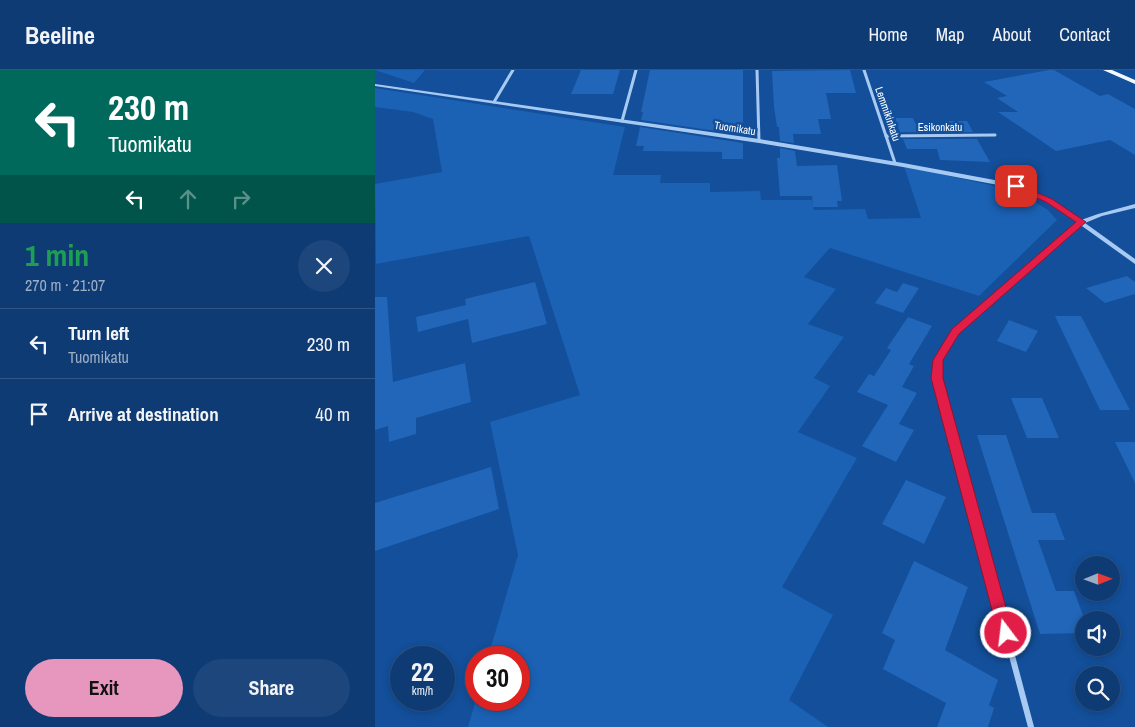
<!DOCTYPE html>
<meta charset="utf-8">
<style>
:root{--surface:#0e3b74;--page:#1c467c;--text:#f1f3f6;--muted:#9badc5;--line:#2e5586;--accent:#e797bd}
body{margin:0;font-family:"Archivo Narrow",sans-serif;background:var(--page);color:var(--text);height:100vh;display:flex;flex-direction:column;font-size:19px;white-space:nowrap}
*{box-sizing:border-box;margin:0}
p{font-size:16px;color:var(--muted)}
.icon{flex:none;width:28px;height:28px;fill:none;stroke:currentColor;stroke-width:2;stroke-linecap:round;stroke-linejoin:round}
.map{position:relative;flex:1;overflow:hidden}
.drawer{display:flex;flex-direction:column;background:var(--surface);width:375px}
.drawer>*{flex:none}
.top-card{background:#00695c;color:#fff;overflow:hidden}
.needle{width:32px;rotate:89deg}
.controls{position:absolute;left:700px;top:486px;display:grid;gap:10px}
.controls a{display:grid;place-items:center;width:45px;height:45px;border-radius:50%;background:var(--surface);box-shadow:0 2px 8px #0003,0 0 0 1px var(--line);font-size:25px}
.speed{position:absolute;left:15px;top:576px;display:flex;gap:10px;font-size:25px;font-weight:700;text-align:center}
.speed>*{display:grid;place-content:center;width:65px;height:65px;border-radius:50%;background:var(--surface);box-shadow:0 2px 8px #0003,0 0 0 1px var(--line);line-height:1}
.speed small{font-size:12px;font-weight:400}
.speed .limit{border:8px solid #d22;background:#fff;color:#111}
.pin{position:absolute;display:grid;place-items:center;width:42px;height:42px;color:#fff;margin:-21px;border-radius:10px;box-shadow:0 2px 8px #0006}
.me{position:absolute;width:55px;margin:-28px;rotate:345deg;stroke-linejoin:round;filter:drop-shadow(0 0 4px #0008)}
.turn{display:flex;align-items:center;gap:18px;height:105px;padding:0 25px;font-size:22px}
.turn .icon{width:65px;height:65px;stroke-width:2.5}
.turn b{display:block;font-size:35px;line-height:42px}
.lanes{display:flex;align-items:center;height:48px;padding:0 25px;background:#0003;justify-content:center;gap:25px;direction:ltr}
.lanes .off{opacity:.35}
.round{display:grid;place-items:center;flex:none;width:52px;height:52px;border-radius:26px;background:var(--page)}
.overview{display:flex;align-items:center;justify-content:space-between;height:85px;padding:0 25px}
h1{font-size:30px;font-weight:700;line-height:38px;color:#1e9e55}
.button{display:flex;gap:10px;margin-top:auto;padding:10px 25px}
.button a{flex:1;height:58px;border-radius:30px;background:var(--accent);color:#111;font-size:20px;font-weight:700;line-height:58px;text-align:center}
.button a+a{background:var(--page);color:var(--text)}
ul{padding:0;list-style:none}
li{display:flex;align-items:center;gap:15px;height:70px;padding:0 25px;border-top:1px solid var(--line)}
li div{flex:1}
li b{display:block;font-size:19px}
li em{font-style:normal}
header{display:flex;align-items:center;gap:30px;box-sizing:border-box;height:70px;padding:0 25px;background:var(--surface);border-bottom:1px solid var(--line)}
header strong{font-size:24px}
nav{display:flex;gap:28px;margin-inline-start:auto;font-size:18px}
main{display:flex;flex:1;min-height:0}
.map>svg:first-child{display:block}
.green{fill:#1b61b4}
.building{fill:#2166b9}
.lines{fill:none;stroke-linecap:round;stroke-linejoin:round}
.minor-far3{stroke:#a7caf3;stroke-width:3}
.minor-far2{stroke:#a7caf3;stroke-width:4}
.minor-far1{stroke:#a7caf3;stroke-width:5}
.minor{stroke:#a7caf3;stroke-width:6}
.tertiary{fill:#a7caf3;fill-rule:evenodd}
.primary{fill:#f3f8ff;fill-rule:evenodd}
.route{fill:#e11d48;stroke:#92132f}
.labels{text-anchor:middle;stroke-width:5;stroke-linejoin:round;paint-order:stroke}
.far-street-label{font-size:11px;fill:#fff;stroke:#134f9a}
</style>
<header>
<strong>Beeline</strong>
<nav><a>Home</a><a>Map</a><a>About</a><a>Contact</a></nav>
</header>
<main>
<section class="drawer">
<div class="top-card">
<div class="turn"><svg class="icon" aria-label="left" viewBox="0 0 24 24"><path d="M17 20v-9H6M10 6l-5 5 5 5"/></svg><div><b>230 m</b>Tuomikatu</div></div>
<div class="lanes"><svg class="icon" aria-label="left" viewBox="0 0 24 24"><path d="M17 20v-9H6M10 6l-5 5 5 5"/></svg><svg class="icon off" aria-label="ahead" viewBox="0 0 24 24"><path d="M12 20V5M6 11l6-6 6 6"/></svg><svg class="icon off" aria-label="right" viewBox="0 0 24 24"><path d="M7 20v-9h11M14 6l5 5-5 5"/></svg></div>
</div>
<div class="overview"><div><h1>1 min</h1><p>270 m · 21:07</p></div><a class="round"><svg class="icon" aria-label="close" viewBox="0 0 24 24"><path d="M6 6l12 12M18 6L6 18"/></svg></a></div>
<ul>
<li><svg class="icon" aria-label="left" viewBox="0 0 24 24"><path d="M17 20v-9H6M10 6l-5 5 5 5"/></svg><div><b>Turn left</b><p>Tuomikatu</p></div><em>230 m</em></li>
<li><svg class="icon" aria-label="arrive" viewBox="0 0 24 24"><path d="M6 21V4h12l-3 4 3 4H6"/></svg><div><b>Arrive at destination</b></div><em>40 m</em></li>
</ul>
<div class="button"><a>Exit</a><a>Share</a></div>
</section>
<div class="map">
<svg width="760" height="657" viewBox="0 0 760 657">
<rect width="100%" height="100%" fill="#134f9a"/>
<g class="green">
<path d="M0,0H50L39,13Z"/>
<path d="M0,18L250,57L238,105H286L285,113H335V122L385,121L386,130H437L439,140L490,139L493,149L546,148L529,96L642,121L673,140L682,150L604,226L455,178L429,207L461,219L433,254L469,267L439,308L455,316L423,362L482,388L407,517L458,545L414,630L453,657H93L101,629L144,630V588L113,587L143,485L115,352L205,325L154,166L1,194L0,114L67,102L58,49L38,42L0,37Z"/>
</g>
<g class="building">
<path d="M206,0H245L238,24H196Z"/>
<path d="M275,0H368V65L266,50L268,42H266Z"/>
<path d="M475,0L481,23H451L456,49H443L446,64H418L419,73L405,71L404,57H402L399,37L397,1Z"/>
<path d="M674,0H679L725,26L733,24L760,39V85L735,70L681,81L623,42H643L622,28L632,26L609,12Z"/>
<path d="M520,48H538L543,59H576L572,51H592L598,62H525Z"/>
<path d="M265,57L368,73V89H347V82L268,81L269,76H261Z"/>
<path d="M528,69H602L615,92L565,90L562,79H532Z"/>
<path d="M405,78L420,81L422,96L462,95L467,131H462L463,137H438L437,126H405L402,88H405Z"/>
<path d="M752,206L760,212V224L730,233L711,218Z"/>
<path d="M160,212L172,254L97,273L93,249L43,262L41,247L91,235L90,229Z"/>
<path d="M528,213L544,218L528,243L500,233L511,218L522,222Z"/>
<path d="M0,227H12L18,312L90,293L96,332L41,348V364L14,372L13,356L0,360Z"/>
<path d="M680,246H706L755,340H725Z"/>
<path d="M533,247L557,256L534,294L539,296L527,317L542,323L524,354L539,360L521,392L487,376L513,335L482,322L494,304L499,306L516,280L512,278Z"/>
<path d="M634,250L663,261L651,282L622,271Z"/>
<path d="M636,328H667L684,368H652Z"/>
<path d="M602,365H631L657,443H680L690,470H663L681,521H699L709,548V563L665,564Z"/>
<path d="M740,372H760V413Z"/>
<path d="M116,397L124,439L0,481V433Z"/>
<path d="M531,410L571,427L549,474L507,454Z"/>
<path d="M539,491L593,517L570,580L623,610L614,635L619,638L613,657H562L571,633L508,599L520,570L507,563Z"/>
</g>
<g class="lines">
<g class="minor-far3">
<path d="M382,0L384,71"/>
<path d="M489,0L520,93"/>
<path d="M119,32L138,0"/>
<path d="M247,51L261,0"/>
<path d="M511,66L620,65"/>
</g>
<path class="minor-far2" d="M596,248L706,152"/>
<path class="minor-far1" d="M594,427L562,308L563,290L581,261L598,246"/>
<path class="minor" d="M594,425L656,657"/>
<path class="tertiary" d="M0,14L384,69L528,93L641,114L676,129L706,150L723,144L760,134V138L727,146L710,153L760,189V194L672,131L639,118L528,97L384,73L0,16Z"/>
<path class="primary" d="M728,0H737L760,10V14Z"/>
</g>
<path class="route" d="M638,115H643L677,129L711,152L584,264L568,290V308L638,563L636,568L631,571L625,568L623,563L556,308L558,290L577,259L701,152L671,132L638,118Z"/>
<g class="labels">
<g class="far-street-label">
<text transform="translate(513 44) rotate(71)" y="4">Lemmikinkatu</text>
<text x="565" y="61">Esikonkatu</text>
<text transform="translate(360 58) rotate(9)" y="4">Tuomikatu</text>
</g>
</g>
</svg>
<div class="controls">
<a><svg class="needle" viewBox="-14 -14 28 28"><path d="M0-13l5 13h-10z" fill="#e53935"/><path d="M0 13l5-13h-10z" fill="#9badc5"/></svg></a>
<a><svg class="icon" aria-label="sound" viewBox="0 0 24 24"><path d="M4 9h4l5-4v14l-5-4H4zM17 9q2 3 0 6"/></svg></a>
<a><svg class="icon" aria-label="search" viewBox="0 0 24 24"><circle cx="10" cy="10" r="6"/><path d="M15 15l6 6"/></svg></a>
</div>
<div class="speed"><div>22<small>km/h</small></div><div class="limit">30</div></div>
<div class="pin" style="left:641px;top:116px;background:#d93025"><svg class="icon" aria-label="arrive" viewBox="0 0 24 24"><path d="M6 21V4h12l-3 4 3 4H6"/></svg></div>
<svg class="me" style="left:631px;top:563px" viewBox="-20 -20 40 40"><circle r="17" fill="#e11d48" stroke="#fff" stroke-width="3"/><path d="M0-11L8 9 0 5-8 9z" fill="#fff"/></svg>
</div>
</main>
